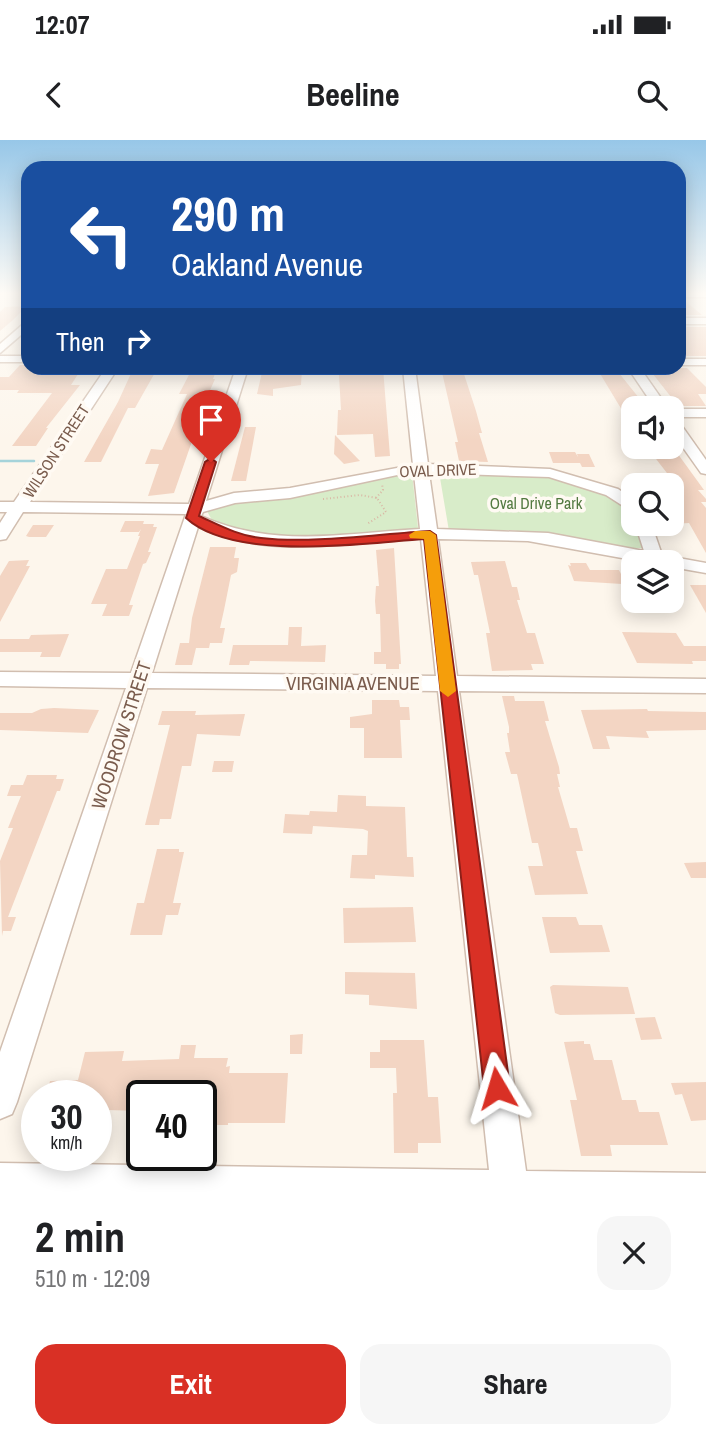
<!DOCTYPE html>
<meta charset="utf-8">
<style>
:root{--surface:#fff;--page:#f6f6f6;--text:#202124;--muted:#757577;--accent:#d93025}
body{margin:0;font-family:"Archivo Narrow",sans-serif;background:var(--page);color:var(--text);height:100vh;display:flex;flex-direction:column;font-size:26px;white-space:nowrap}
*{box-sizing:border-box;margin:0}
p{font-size:23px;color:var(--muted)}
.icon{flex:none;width:38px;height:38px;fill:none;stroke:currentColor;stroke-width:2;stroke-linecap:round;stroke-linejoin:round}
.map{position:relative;height:1053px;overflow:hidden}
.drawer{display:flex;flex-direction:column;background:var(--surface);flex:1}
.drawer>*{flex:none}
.guide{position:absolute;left:21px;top:21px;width:665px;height:214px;border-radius:21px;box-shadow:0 4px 18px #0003;background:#1a4fa0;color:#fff;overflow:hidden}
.buttons{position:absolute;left:621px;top:256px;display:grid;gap:14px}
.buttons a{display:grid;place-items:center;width:63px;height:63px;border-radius:14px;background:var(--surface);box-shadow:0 4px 18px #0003;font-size:35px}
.speed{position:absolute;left:21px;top:940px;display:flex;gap:14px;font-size:35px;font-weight:700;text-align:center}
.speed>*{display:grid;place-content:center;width:91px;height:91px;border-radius:50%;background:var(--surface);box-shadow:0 4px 18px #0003;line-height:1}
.speed small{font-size:18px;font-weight:400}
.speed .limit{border:4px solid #111;border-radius:10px;background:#fff;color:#111}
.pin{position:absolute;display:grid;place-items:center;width:60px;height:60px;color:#fff;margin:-72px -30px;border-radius:50% 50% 50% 0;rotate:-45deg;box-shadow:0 0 7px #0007}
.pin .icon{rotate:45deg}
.me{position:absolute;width:77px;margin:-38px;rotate:353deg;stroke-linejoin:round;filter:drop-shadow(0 0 5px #0008)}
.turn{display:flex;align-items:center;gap:24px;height:147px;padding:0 35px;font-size:32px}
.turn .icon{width:91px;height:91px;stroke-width:2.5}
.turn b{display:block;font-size:49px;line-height:60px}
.then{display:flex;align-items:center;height:66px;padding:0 35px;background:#0003;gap:14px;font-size:26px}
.round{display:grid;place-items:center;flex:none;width:74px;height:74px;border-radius:21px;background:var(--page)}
.overview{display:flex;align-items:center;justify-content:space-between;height:119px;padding:0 35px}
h1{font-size:42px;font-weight:700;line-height:52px}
.cta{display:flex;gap:14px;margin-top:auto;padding:14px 35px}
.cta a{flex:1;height:80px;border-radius:21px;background:var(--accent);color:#fff;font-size:28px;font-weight:700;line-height:80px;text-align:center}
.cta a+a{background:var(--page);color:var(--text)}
.status{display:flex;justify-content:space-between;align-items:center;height:49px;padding:0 35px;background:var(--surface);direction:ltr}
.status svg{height:19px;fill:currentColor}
header{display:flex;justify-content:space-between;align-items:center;height:91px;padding:0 35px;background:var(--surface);font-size:32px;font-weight:700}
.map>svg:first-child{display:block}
.green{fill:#d8ecc9}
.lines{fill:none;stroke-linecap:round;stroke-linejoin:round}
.stream{stroke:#a5d3da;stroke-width:2.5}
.building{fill:#f3d5c3}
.minor-casing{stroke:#d1beb0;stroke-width:3}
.path{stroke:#d9b8a5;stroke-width:2;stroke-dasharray:1 2.5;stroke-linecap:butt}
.minor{fill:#fff;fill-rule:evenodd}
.route{fill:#d93025;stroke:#8d1f18;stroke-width:2}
.slow{fill:#f59e0b}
.labels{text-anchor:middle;stroke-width:7;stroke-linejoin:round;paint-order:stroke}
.far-street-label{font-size:16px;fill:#7a5c4d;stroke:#fffaf3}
.far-park-label{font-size:16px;fill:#537a41;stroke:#fffaf3}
.street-label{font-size:19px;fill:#7a5c4d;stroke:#fffaf3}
</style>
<div class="status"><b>12:07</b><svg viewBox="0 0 49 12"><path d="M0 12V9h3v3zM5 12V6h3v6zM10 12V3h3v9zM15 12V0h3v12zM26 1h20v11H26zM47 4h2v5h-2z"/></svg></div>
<header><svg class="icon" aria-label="back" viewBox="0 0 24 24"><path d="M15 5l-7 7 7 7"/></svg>Beeline<svg class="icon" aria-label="search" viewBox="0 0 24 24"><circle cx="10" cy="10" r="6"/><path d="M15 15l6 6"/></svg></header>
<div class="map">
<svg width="706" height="1053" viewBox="0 0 706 1053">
<rect width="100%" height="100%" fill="#fdf6ec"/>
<g class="green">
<path d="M439,332C493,332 576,327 620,361C634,371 639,392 645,408H612L512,390L449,391Z"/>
<path d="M412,333L418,388L376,395L264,397L214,384L207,371L217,365Z"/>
</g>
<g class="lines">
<path class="stream" d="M0,321H34"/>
</g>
<g class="building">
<path d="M679,160H684L702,175H679Z"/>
<path d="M27,166L13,180L0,191V172L5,167Z"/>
<rect x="679" y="187" width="27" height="29"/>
<path d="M20,225H28V228H82L71,245H80L46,288H48L36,306H12L52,253H17L19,250H0V237H9Z"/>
<path d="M263,228L302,229L301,245L273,249V256L257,254Z"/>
<path d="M356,228H383L390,316L375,317L373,294L337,295L338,270H341L339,235H356Z"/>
<path d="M441,228H462L476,271L482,293H479L488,322L459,321L455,302H458Z"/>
<path d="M602,228H615L647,268H634V290L599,232H605Z"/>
<path d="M679,228H687L706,247V254H698L706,266H682L675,262L649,229Z"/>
<path d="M133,229H157L135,268H128L101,322H84L118,262Z"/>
<path d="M191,231H216L213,239H215L195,284H198L174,353L148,356L159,324H145L151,309L162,310L187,254H179Z"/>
<path d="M245,287H256L246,341H231Z"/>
<path d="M335,295L360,321L344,324L334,314Z"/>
<path d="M646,306H669L675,310L704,350H698L706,359V362H701L706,368V413L689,383L672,384V355H684Z"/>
<path d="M549,312H575L578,317L577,314H589L595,327H582L580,323H553Z"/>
<path d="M125,381H144L143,384H154L153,387H157L148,412H151L146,423L143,424L129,465H133L129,476H102L107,464H91L106,429H127L140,396H138L141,389L139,392H120Z"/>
<path d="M33,385H54L46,397H29L26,396Z"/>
<path d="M210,407H236L234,418H239L237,432L231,435L224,470L220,488H225L222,503H210L209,508H196L192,525H175L180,503H189L192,478Z"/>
<path d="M394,408L401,524H399V529H386V524H374V512H381L380,474H376L375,461L376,446H379L376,410Z"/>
<path d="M29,420L26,426H30L0,482V436L9,421Z"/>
<path d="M505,421L512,447H517L520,460H517L527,493H535L544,524H531L533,530L492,531L486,493H490L478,435H474L471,422Z"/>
<path d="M570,423H586L590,430H619L621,434H634V467L622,444L574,441L568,425L571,426Z"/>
<path d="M690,445H706V473Z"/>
<path d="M289,487H302L301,506L326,505L325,522L250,521L249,525H229L233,505H288Z"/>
<path d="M622,492L676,493L684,506H706V521H692L693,524L637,523Z"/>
<path d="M69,494L60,517H40L42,512H0V499H29L31,495Z"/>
<path d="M502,556H514L515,561H544L549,581H545L559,627L560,634H557L560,647H558L570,688H577L583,711H576L588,754L535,755L528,726H543L538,703H532L517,634H511L505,612H510L507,593H509V587Z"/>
<path d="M372,560H399L400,567H409L410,580H400L402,618H364V588H350V577L372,574Z"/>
<path d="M54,568L99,570L88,593L0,590V573H32L41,569Z"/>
<path d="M647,569L648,571L706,572V590L646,591L649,598L606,596L610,609H593L581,570Z"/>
<path d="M162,571H196L195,575L245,574L240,596L197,594L191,626H182L171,679H160L159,685H145L170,585H158Z"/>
<path d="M214,621H234L232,632H212Z"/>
<path d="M27,635H57L56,639H64L60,651H57L8,777H16L11,791H3L2,796L0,721L13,688H8L21,656H7L11,645H23Z"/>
<path d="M338,655L366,656V666L405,667L407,717H413L414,737L375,735V739L350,738L352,715H367L368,691L363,689L313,686L312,694L283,693L285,674L309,675L310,671L337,672Z"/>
<path d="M157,709H179V712H184L173,763H181L178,775H166L162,795H130L137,763H144Z"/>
<path d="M706,722V738H691L684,723Z"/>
<path d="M413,767L416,802L344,803L343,768Z"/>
<path d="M542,777H576L579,785H602L610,812L550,813Z"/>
<path d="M345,832L415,833L417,869L369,865V855L345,854Z"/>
<path d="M553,845L628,847L635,874L560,875L555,873L550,847Z"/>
<path d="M655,877L662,899L641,900L635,878Z"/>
<path d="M303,894L302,914H290V895Z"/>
<path d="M380,900H424L428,957H438L441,1003H418V1013H394L393,953H397L396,928H370V912H380Z"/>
<path d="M584,901V904H590L594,920H612L622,960H636L639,972H659L668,1005H610L612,1016H581L570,960H577L564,902Z"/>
<path d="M181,905H196L194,918H228L226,927L230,926L229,933H288L285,983H228V985H215L216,980H201V956H142V971L107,970L100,995H96V956H46L50,941L78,940L85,912L124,911L122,921L179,919Z"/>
<path d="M706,942V980L691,981L682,954L675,955L671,943Z"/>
</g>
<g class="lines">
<defs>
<g id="minor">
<rect x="679" y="154" width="27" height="3"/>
<rect x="679" y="178" width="27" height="6"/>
<path d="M28,180V189L0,213V204Z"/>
<rect x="0" y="216" width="28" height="6"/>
<rect x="679" y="219" width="27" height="6"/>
<path d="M106,228H118L30,362L189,364L236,228H248L206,361L234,353L290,348L413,325L403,228H415L428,324L550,329L618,349L634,360V373L606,355L549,337L429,333L437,389L548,393L644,411L635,383H651L662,415L706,423V433L672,427V422H644L528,401L438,399L457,536L706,539V553L459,551L526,1031L706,1033V1053H0V1023L489,1030L438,551L147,548L17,962L12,974L0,979V912L126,548L0,546V532L131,533L186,374L23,372L6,399L0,400V383L7,372H0V362H14ZM402,334H414L420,389C343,393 275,409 201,376L203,372L235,363L290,358ZM198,387C270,420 346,402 421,399L436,536L152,533Z"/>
<path d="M628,228H640L668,268H655Z"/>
<rect x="672" y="269" width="34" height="8"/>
<path d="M672,278L677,279L706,320V334L701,333L672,292Z"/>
</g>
</defs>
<use href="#minor" class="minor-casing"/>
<g class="path">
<path d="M383,230H395"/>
<path d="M421,231H442"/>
<path d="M376,358L383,350L382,344"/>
<path d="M323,359L360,355L377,358L386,372L367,384"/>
</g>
<use href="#minor" class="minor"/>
</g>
<linearGradient id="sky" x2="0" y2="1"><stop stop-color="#97c7e8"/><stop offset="0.51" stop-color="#fefbf6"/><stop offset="1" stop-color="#fefbf6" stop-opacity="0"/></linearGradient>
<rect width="706" height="301" fill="url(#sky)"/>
<path class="route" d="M211,318L216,322L199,376C219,385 239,396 261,398C312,404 377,394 430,391L436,395L510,948L506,957L497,961L488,957L484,948L424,399C362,403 234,422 186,378L205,322Z"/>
<path class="slow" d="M430,391L436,395L456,551L448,557L440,551L424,399L410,398L409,395L415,391Z"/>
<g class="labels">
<g class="far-street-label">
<text transform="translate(56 311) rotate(-57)" y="6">WILSON STREET</text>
<text transform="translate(438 330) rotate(-2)" y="6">OVAL DRIVE</text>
</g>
<g class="far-park-label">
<text x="536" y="369">Oval Drive Park</text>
</g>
<g class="street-label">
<text x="353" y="550">VIRGINIA AVENUE</text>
<text transform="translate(121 595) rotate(-72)" y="7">WOODROW STREET</text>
</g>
</g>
</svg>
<div class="buttons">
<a><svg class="icon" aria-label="sound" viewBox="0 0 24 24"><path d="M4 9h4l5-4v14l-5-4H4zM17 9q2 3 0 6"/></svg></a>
<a><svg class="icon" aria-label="search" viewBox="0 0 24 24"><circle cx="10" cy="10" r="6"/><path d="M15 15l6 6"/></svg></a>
<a><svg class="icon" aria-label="layers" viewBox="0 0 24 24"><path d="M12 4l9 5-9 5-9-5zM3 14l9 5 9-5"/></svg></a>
</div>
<div class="speed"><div>30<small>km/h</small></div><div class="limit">40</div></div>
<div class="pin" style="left:211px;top:322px;background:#d93025"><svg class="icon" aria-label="arrive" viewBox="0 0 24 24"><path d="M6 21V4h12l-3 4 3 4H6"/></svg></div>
<svg class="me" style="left:497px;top:948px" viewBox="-20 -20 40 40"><path d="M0-17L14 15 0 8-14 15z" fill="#d93025" stroke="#fff" stroke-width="4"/></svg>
<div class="guide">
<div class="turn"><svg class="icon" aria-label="left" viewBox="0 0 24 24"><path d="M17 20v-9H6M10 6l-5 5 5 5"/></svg><div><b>290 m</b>Oakland Avenue</div></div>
<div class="then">Then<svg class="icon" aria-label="right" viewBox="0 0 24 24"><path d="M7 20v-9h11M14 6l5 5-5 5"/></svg></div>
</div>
</div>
<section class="drawer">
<div class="overview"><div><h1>2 min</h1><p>510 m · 12:09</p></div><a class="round"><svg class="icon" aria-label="close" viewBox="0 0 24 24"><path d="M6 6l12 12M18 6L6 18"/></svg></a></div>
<div class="cta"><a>Exit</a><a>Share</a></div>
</section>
